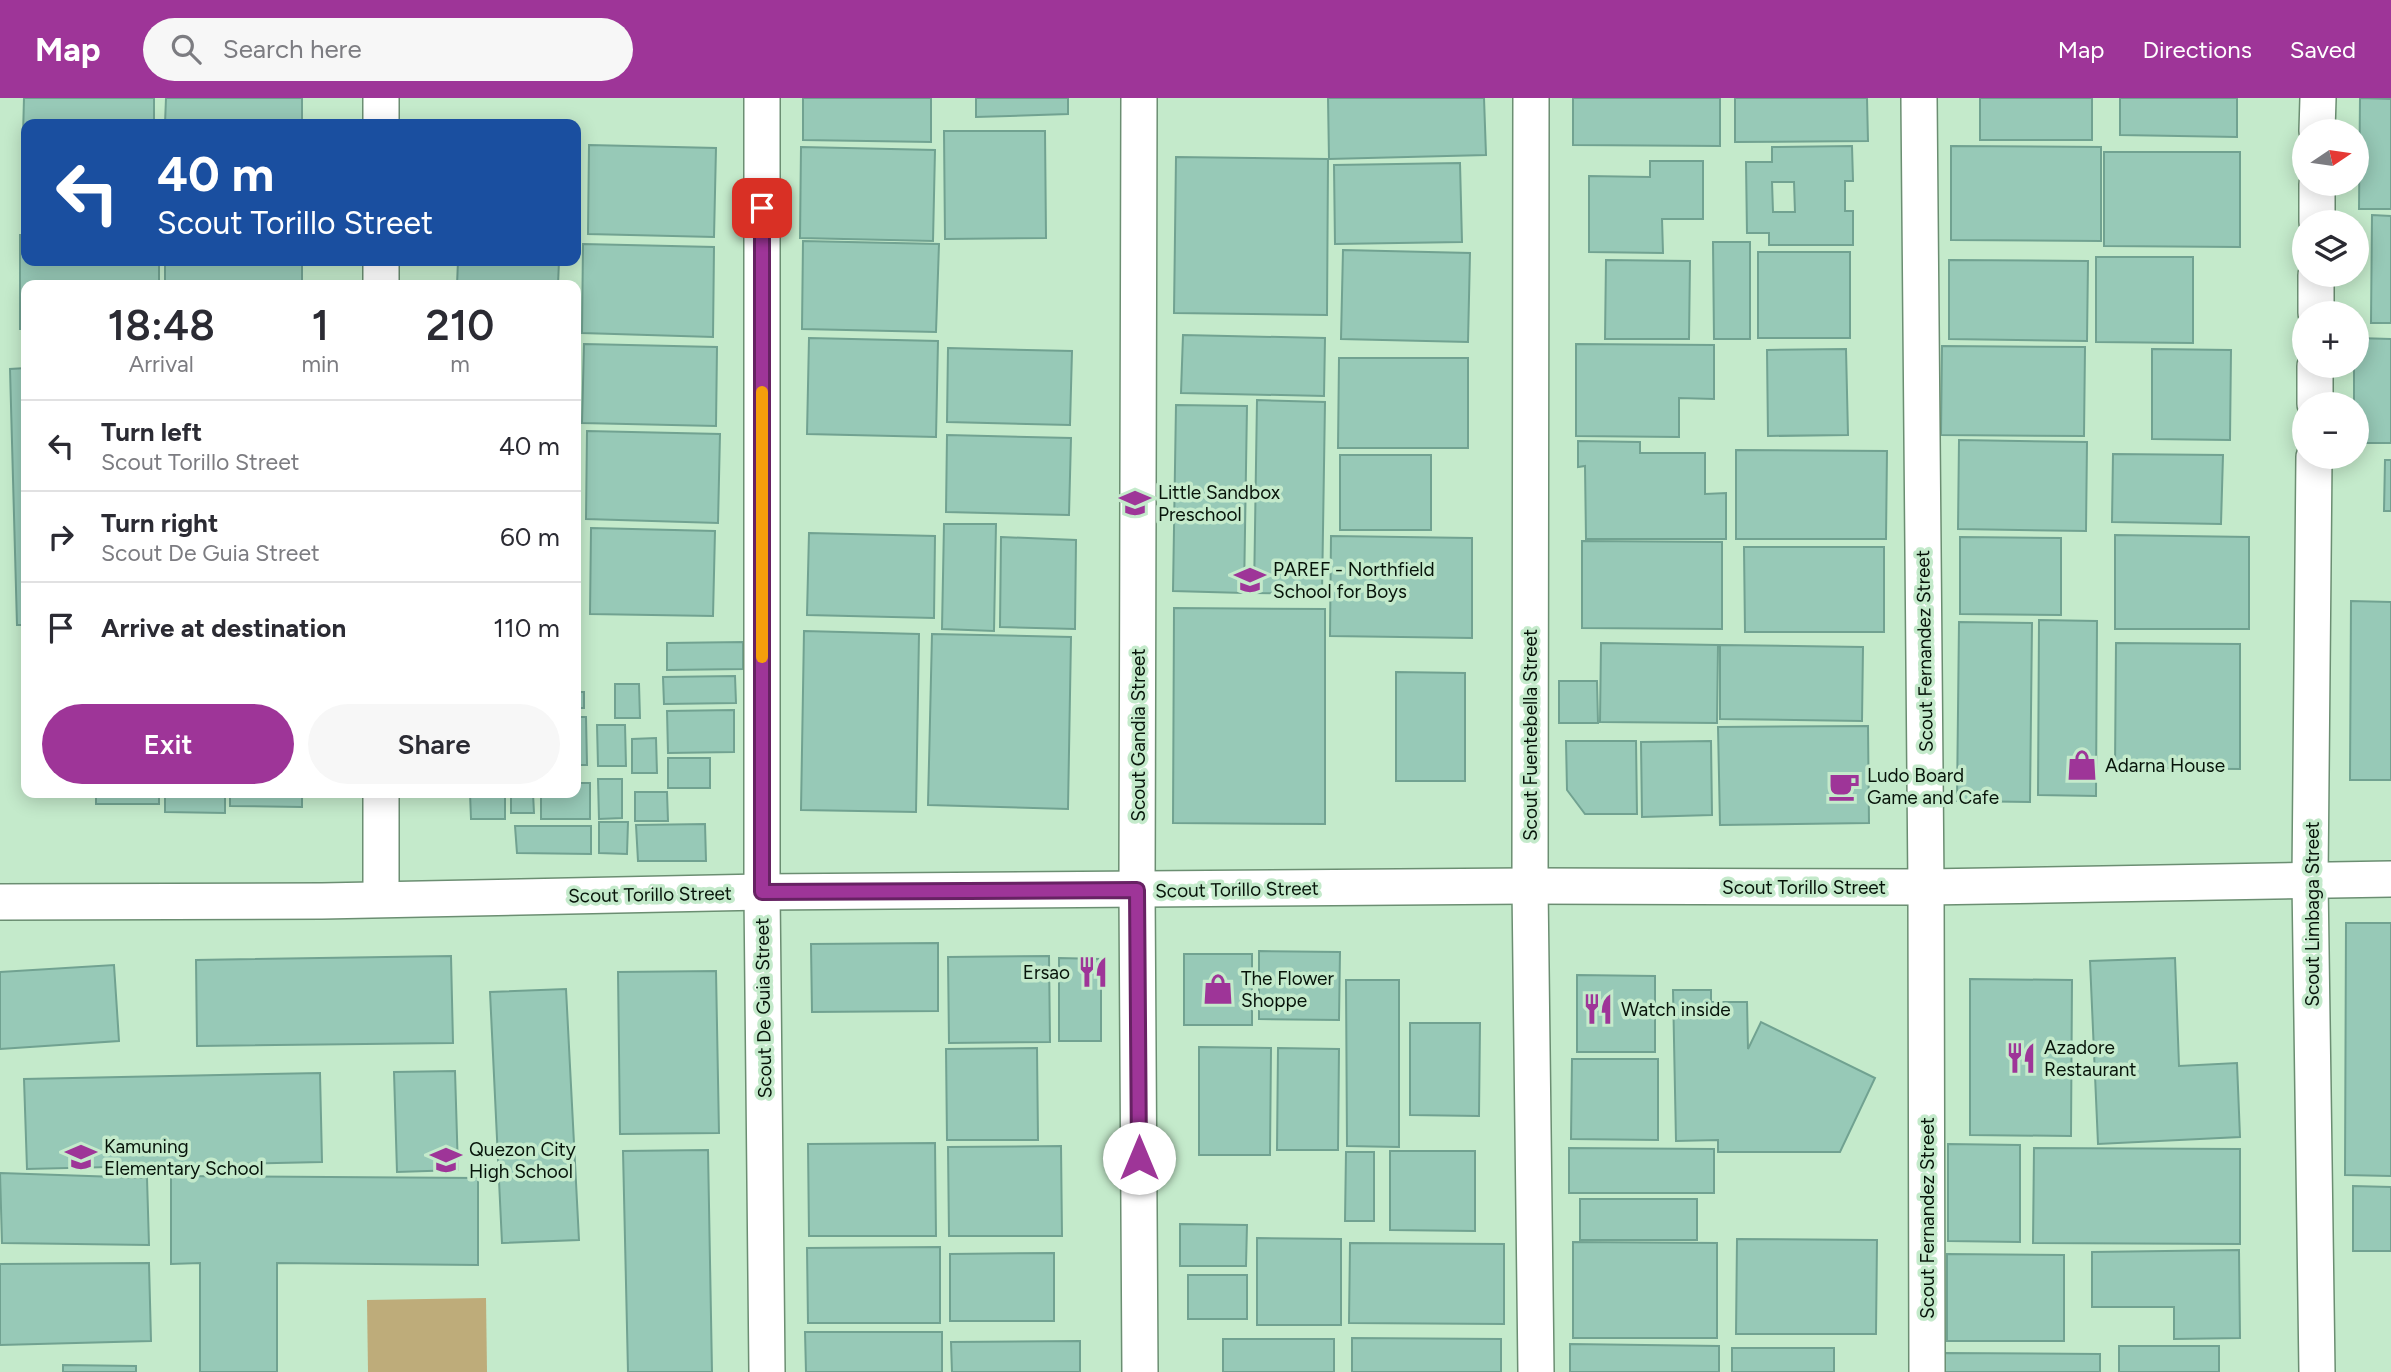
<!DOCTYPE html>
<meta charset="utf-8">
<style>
:root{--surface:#fff;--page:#f7f7f7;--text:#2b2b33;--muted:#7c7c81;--line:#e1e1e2;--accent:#9e3598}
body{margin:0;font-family:Figtree,sans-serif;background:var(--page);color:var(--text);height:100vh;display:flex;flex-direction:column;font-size:26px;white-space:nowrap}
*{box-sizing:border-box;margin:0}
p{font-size:23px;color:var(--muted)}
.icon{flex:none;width:38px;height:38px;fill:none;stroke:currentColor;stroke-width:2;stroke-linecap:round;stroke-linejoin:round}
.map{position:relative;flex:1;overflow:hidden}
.panel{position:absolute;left:21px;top:182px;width:560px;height:518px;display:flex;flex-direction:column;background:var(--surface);border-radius:14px;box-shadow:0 4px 18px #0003}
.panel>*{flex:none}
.guide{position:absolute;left:21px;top:21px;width:560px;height:147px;border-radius:14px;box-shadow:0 4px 18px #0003;background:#1a4fa0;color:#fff;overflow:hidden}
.needle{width:46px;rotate:77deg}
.tools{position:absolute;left:2292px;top:21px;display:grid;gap:14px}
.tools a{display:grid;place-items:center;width:77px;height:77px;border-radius:50%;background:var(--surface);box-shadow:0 4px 18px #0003;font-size:35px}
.pin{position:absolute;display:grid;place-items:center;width:60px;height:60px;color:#fff;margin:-30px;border-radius:14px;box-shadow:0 4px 10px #0006}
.me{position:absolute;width:77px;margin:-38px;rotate:0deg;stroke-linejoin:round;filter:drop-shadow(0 0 5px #0008)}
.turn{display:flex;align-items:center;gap:24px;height:147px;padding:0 21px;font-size:32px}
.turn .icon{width:91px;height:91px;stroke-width:2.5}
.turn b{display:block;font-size:49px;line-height:60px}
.eta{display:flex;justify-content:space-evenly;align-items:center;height:119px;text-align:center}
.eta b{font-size:42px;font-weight:600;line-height:49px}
.action{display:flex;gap:14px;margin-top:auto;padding:14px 21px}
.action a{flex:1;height:80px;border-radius:42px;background:var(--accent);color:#fff;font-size:28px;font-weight:600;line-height:80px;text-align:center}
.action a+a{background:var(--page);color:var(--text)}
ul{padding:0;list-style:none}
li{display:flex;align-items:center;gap:21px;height:91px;padding:0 21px;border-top:2px solid var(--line)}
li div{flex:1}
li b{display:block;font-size:26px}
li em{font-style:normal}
header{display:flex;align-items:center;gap:42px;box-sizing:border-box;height:98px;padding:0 35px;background:var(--accent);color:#fff}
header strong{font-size:33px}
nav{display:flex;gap:38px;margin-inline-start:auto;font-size:24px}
.search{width:490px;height:63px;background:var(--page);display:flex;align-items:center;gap:18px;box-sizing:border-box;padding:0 24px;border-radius:38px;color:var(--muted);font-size:26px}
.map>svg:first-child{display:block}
.green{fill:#beac7a}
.building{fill:#97c9b7;stroke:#71a291;stroke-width:2;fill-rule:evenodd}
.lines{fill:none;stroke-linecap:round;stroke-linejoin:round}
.street-casing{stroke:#6b8e72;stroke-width:38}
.street{stroke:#fff;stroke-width:35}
.route-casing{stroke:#672263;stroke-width:18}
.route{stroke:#9e3598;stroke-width:12}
.slow{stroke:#f59e0b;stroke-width:12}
.labels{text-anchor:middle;stroke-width:7;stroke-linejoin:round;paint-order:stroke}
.poi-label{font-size:19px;fill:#07140a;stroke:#c4eacb;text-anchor:start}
.street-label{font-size:19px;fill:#07140a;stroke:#c4eacb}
</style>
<header>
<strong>Map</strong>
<div class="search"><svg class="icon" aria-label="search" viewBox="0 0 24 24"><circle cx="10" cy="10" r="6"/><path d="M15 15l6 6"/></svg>Search here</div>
<nav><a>Map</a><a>Directions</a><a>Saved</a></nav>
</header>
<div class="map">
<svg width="2391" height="1274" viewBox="0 0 2391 1274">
<rect width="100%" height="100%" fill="#c4eacb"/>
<path class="green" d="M486,1200L487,1274H368L367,1202Z"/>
<g class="building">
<path d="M24,0H154V26H26V38H23Z"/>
<path d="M166,0H302V26H165Z"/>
<path d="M803,0H931V44L803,42Z"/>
<path d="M976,0H1068V16L976,19Z"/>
<path d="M1328,0H1484L1486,57L1329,61Z"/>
<path d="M1573,0H1720V48L1573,47Z"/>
<path d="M1735,0H1867L1868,43L1735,44Z"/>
<rect x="1980" y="0" width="112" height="42"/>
<path d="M2120,0H2237V39L2120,37Z"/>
<path d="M2360,0L2391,1V111H2359Z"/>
<path d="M944,33H1045L1046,140L945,141Z"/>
<rect x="23" y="45" width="3" height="86"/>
<path d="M589,47L716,50L714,139L588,136Z"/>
<path d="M1852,48L1853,83H1845V113H1853V147H1769V135H1747L1746,64H1772V49ZM1772,84H1794L1795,114H1773Z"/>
<path d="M1951,48L2101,49V143L1951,142Z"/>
<path d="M801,49L935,52L933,143L800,140Z"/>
<path d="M2104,54H2240V149L2104,148Z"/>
<path d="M1176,59L1328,61L1327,217L1174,215Z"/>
<path d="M1650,63H1703V121H1662L1663,155L1589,154V78L1650,79Z"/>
<path d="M1460,65L1462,144L1335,146L1334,67Z"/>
<path d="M2372,117L2391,118V225H2371Z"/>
<path d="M20,137H26V163H159V187H26V231H20Z"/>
<path d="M803,143L939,146L936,234L802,231Z"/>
<path d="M1713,144H1750V241H1714Z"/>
<path d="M583,146L714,149L713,239L582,235Z"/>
<path d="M1343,152L1470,155L1468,244L1341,241Z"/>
<rect x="1758" y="154" width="92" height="86"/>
<path d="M2096,159H2193V245L2096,244Z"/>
<path d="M1606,162L1690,163L1689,241H1605Z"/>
<path d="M1949,162L2088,163L2087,243L1949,241Z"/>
<rect x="165" y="163" width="137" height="24"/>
<path d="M458,163H559L558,187H457Z"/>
<path d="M1183,237L1325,240L1324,298L1181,295Z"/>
<path d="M809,240L938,243L936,339L807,336Z"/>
<path d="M2357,240L2391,241V345H2357V306H2354V268H2357Z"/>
<path d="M584,246L717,249L716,328L582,325Z"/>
<path d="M1576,246L1714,247V301L1679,300V339L1576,338Z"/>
<path d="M1942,248L2085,249L2084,338L1941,337Z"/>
<path d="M948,250L1072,253L1070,327L947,324Z"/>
<path d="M1846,251L1848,337L1768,338L1767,252Z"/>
<path d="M2152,251L2231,252L2230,342L2152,341Z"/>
<path d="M1339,260H1468V350H1338Z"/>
<path d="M26,270V527H17L10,271Z"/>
<path d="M1257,302L1325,304L1322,496L1254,495Z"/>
<path d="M1176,307L1247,308L1244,495L1173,493Z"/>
<path d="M587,333L720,336L718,425L586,421Z"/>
<path d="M947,337L1071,340L1069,417L946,414Z"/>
<path d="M1959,342L2087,344L2086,433L1958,431Z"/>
<path d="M1578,343L1640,344V355H1705V396L1726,395V441H1586L1585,368L1578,369Z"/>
<path d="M1736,352L1887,353L1886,441H1736Z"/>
<path d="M2113,356L2223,357L2221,426L2112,424Z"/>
<rect x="1340" y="357" width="91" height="75"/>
<path d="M2385,362H2391V413H2384Z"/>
<path d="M944,426H996L994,533L942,531Z"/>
<path d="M591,430L715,433L713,518L590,516Z"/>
<path d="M809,435L935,438L934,520L807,517Z"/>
<path d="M2115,437L2249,439V531H2115Z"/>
<path d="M1331,438L1472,440V540L1330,538Z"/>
<path d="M1001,439L1076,442L1075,531L1000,529Z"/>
<path d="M1960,439L2061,440V517L1960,516Z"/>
<path d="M1582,443L1722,444V531L1582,530Z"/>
<path d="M1744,449H1884V534H1745Z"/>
<path d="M2351,503L2391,504V682H2350Z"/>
<path d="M1174,510L1325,511V726L1173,725Z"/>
<path d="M2039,522L2097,523L2096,698L2038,697Z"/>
<path d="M1959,524L2032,525L2030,704L1957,703Z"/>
<path d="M804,533L919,536L916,714L801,712Z"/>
<path d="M932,536L1071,539L1068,711L928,707Z"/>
<path d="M743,544V571L667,572V545Z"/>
<path d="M1601,545L1718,547L1717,625L1600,624Z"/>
<path d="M2116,545L2240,546V671L2115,670Z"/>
<path d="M1720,547L1863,549L1862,623L1720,621Z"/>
<path d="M1396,574L1465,575V683H1396Z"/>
<path d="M735,578L736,605L664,606L663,579Z"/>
<path d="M1559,583H1597L1598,625H1559Z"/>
<path d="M615,586H639L640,620H615Z"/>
<rect x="576" y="594" width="8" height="16"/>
<path d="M734,612V654L668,655L667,613Z"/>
<path d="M576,619H586L587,667H576Z"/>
<path d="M597,627H625L626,668H598Z"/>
<path d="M1868,628L1869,725L1720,727L1718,629Z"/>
<path d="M656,640L657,675H632V641Z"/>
<path d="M1566,643H1636L1637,716H1585L1567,692Z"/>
<path d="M1711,643L1712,717L1642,719L1641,644Z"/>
<rect x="668" y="660" width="42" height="30"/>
<path d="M598,681H622V720L599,721Z"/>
<path d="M576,685H590V721H541V695H576Z"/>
<path d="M635,694H667L668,723H635Z"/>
<rect x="96" y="695" width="63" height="11"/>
<path d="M165,695H225V715L165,714Z"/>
<path d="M230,695H302V709L230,708Z"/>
<path d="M470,695H505V721H471Z"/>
<path d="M511,695H533L534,715H511Z"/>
<path d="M599,724H628L627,756L599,755Z"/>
<path d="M705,726L706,763H638L636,727Z"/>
<path d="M515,728H591V756L517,755Z"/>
<path d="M2346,825H2391V1078L2345,1077Z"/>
<path d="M938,845V913L812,914L811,846Z"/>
<path d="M1259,853L1340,854L1339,922L1259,921Z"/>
<rect x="1184" y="856" width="68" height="71"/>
<path d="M451,858L453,945L197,948L196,862Z"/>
<path d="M1049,858L1050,944L949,945L948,859Z"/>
<path d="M1059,860L1101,861V943H1059Z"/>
<path d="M2175,860L2179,968L2237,965L2240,1039L2098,1046L2090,863Z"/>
<path d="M114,867L119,943L0,951V874Z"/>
<path d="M716,873L719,1035L620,1036L618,874Z"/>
<path d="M1577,877L1655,878V954H1577Z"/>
<path d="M1970,881L2072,882L2071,1038L1970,1037Z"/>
<path d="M1346,882H1399V1049L1347,1048Z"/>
<path d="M566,891L579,1142L502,1145L490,894Z"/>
<path d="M1673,892H1711V904H1747L1748,951L1761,924L1875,980L1840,1054H1718V1042L1676,1043Z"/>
<path d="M1410,925H1480L1479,1018L1410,1017Z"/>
<path d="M1199,949L1271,950L1270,1057H1199Z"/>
<path d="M1037,950L1038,1042H947L946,951Z"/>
<path d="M1278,950L1339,951L1338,1052H1277Z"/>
<path d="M1572,961H1658V1042L1571,1041Z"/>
<path d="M455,973L458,1072L397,1074L394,974Z"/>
<path d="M320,975L322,1064L27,1071L24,981Z"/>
<path d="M935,1045L936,1138H809L808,1046Z"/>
<path d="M1948,1046L2020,1047V1144L1948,1143Z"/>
<path d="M1061,1048L1062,1138H949L948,1049Z"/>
<path d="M1569,1050L1714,1051V1095H1569Z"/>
<path d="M2034,1050L2240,1051V1146L2033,1145Z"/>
<path d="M708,1052L712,1274H628L623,1053Z"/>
<path d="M1390,1053H1475V1133L1390,1132Z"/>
<path d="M1346,1054H1374V1123H1345Z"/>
<path d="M0,1075L147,1080L149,1147L2,1145Z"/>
<path d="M171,1078L478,1080V1167L277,1165V1274H200V1165L171,1166Z"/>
<path d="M2353,1088L2391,1089V1153H2353Z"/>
<rect x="1580" y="1101" width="117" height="41"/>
<path d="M1180,1126L1247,1127L1246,1168H1180Z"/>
<path d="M1257,1140L1341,1141V1227H1257Z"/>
<path d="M1737,1141L1877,1142L1876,1236H1736Z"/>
<path d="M1573,1144L1717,1145V1240H1573Z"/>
<path d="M1350,1145L1504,1146V1226L1349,1225Z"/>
<path d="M940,1149V1225H808L807,1150Z"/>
<path d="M2239,1152L2240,1240L2174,1241V1209H2092V1154Z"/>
<path d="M1054,1155V1223H950V1156Z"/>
<path d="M1947,1156L2064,1157V1243H1947Z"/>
<path d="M149,1165L151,1243L0,1247V1166Z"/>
<rect x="1188" y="1177" width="59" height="44"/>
<path d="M805,1234H942V1274H806Z"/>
<path d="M1352,1240L1501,1241V1274H1352Z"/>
<rect x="1223" y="1241" width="111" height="33"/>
<path d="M1080,1243V1274H952L951,1244Z"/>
<path d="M1570,1246L1719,1248V1274H1570Z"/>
<rect x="2119" y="1248" width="100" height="26"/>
<rect x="1732" y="1250" width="102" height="24"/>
<path d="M1943,1255L2100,1256V1274H1943Z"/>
<path d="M63,1267L136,1268V1274H63Z"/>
</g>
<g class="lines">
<defs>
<g id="street">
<path d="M381,0V26"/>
<path d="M762,0V794L767,1274"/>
<path d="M1139,0L1137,792L1140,1274"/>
<path d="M1531,0L1530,788L1536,1274"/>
<path d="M1919,0L1926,789L1927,1274"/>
<path d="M2317,33L2318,0"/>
<path d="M2317,124V86"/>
<path d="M381,163V187"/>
<path d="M2316,215V177"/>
<path d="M2315,306V268"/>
<path d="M2314,359L2310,782L2317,1274"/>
<path d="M381,695V801"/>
<path d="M0,804L322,803L762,794L1530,788L1926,789L2391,781"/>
</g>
</defs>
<use href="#street" class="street-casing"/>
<use href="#street" class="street"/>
</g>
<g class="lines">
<defs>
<path id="route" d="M762,110V794L1137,792L1139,1060"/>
</defs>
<use href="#route" class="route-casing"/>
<use href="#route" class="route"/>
<path class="slow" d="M762,294V559"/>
</g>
<defs>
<symbol id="school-bare" viewBox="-9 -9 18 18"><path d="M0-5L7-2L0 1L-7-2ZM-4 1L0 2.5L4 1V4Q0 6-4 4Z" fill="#9e3598" stroke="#c4eacb" stroke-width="2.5" paint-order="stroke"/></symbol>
<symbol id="shop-bare" viewBox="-9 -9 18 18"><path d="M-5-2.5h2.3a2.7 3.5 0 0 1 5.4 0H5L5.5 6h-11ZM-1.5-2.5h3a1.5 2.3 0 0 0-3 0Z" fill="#9e3598" stroke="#c4eacb" stroke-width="2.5" paint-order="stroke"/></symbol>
<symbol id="cafe-bare" viewBox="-9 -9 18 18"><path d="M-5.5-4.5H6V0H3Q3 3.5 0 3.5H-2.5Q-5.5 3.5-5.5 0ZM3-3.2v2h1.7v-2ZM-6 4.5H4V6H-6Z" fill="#9e3598" stroke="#c4eacb" stroke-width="2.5" paint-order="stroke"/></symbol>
<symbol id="restaurant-bare" viewBox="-9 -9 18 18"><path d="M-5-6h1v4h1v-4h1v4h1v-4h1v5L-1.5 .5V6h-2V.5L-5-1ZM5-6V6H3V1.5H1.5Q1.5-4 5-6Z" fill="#9e3598" stroke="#c4eacb" stroke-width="2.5" paint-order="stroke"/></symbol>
</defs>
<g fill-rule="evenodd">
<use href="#school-bare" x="1113" y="383" width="44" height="44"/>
<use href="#school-bare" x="1228" y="460" width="44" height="44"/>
<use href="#shop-bare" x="2060" y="645" width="44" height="44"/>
<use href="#cafe-bare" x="1822" y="666" width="44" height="44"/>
<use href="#restaurant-bare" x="1071" y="852" width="44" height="44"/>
<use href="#shop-bare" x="1196" y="869" width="44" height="44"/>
<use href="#restaurant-bare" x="1576" y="889" width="44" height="44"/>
<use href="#restaurant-bare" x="1999" y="938" width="44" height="44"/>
<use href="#school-bare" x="59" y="1037" width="44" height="44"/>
<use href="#school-bare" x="424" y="1040" width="44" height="44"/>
</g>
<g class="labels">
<g class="poi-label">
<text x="1158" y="401">Little Sandbox<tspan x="1158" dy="22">Preschool</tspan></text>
<text x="1273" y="478">PAREF - Northfield<tspan x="1273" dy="22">School for Boys</tspan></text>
<text x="2105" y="674">Adarna House</text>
<text x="1867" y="684">Ludo Board<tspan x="1867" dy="22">Game and Cafe</tspan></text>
<text x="1070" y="881" text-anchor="end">Ersao</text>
<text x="1241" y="887">The Flower<tspan x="1241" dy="22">Shoppe</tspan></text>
<text x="1621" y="918">Watch inside</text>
<text x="2044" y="956">Azadore<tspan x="2044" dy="22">Restaurant</tspan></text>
<text x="104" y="1055">Kamuning<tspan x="104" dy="22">Elementary School</tspan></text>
<text x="469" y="1058">Quezon City<tspan x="469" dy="22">High School</tspan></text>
</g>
<g class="street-label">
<text transform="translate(1924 553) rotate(-91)" y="7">Scout Fernandez Street</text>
<text transform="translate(1138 637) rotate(-90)" y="7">Scout Gandia Street</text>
<text transform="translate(1530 637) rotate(-90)" y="7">Scout Fuentebella Street</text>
<text x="1804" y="796">Scout Torillo Street</text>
<text transform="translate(1237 791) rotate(-1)" y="7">Scout Torillo Street</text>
<text transform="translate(650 796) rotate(-1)" y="7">Scout Torillo Street</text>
<text transform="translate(2312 816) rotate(-90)" y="7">Scout Limbaga Street</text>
<text transform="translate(763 910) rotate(-91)" y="7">Scout De Guia Street</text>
<text transform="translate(1927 1120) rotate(-90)" y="7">Scout Fernandez Street</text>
</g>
</g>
</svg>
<div class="tools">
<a><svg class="needle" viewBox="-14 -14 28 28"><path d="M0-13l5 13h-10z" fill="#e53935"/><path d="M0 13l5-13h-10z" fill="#7c7c81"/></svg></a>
<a><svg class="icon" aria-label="layers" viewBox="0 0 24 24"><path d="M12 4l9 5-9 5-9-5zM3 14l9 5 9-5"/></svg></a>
<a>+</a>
<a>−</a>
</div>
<div class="pin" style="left:762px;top:110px;background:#d93025"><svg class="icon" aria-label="arrive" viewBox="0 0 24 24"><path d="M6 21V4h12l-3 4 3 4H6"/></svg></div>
<svg class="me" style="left:1139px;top:1060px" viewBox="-20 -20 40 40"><circle r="19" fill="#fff"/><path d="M0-13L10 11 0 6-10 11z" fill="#9e3598"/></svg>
<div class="guide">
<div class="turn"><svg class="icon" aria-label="left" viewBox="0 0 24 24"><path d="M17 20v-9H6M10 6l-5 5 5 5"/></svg><div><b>40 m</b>Scout Torillo Street</div></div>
</div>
<section class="panel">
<div class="eta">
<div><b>18:48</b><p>Arrival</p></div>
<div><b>1</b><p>min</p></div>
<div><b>210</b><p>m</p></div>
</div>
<ul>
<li><svg class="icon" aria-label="left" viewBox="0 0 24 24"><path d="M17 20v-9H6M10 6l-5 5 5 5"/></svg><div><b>Turn left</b><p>Scout Torillo Street</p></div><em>40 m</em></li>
<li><svg class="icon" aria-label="right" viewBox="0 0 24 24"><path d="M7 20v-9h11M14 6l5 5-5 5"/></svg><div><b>Turn right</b><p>Scout De Guia Street</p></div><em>60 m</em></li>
<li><svg class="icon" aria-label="arrive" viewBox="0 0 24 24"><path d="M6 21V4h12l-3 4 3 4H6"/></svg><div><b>Arrive at destination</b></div><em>110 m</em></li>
</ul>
<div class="action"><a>Exit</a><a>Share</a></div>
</section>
</div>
